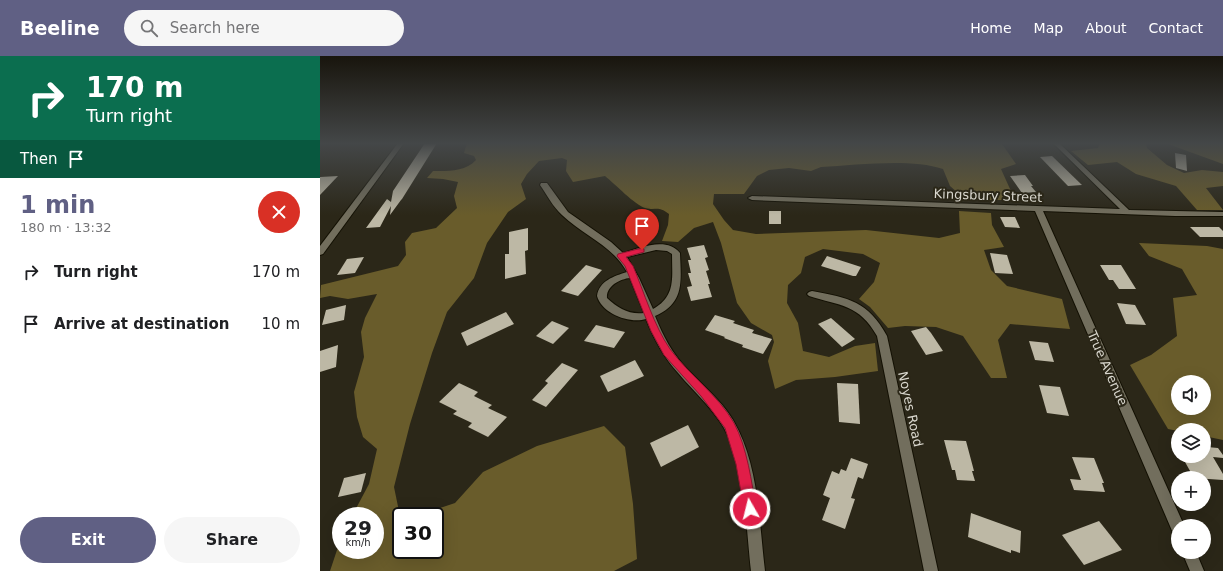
<!DOCTYPE html>
<meta charset="utf-8">
<style>
:root{--surface:#fff;--page:#f6f6f6;--text:#202124;--muted:#757577;--accent:#606084}
body{margin:0;font-family:"DejaVu Sans",sans-serif;background:var(--page);color:var(--text);height:100vh;display:flex;flex-direction:column;font-size:15px;white-space:nowrap}
*{box-sizing:border-box;margin:0}
p{font-size:13px;color:var(--muted)}
.icon{flex:none;width:22px;height:22px;fill:none;stroke:currentColor;stroke-width:2;stroke-linecap:round;stroke-linejoin:round}
.map{position:relative;flex:1;overflow:hidden}
.sheet{display:flex;flex-direction:column;background:var(--surface);width:320px}
.sheet>*{flex:none}
.banner{background:#0b6e4f;color:#fff;overflow:hidden}
.tools{position:absolute;left:851px;top:319px;display:grid;gap:8px}
.tools a{display:grid;place-items:center;width:40px;height:40px;border-radius:50%;background:var(--surface);box-shadow:0 4px 16px #0002;font-size:20px}
.speed{position:absolute;left:12px;top:451px;display:flex;gap:8px;font-size:20px;font-weight:700;text-align:center}
.speed>*{display:grid;place-content:center;width:52px;height:52px;border-radius:50%;background:var(--surface);box-shadow:0 4px 16px #0002;line-height:1}
.speed small{font-size:10px;font-weight:400}
.speed .limit{border:2px solid #111;border-radius:6px;background:#fff;color:#111}
.pin{position:absolute;display:grid;place-items:center;width:34px;height:34px;color:#fff;margin:-41px -17px;border-radius:50% 50% 50% 0;rotate:-45deg;box-shadow:0 0 4px #0007}
.pin .icon{rotate:45deg}
.me{position:absolute;width:44px;margin:-22px;rotate:352deg;stroke-linejoin:round;filter:drop-shadow(0 0 3px #0008)}
.turn{display:flex;align-items:center;gap:14px;height:84px;padding:0 20px;font-size:18px}
.turn .icon{width:52px;height:52px;stroke-width:2.5}
.turn b{display:block;font-size:28px;line-height:34px}
.then{display:flex;align-items:center;height:38px;padding:0 20px;background:#0003;gap:8px;font-size:15px}
.round{display:grid;place-items:center;flex:none;width:42px;height:42px;border-radius:21px;background:var(--page)}
.head{display:flex;align-items:center;justify-content:space-between;height:68px;padding:0 20px}
h1{font-size:24px;font-weight:700;line-height:30px;color:var(--accent)}
.action{display:flex;gap:8px;margin-top:auto;padding:8px 20px}
.action a{flex:1;height:46px;border-radius:24px;background:var(--accent);color:#fff;font-size:16px;font-weight:700;line-height:46px;text-align:center}
.action a+a{background:var(--page);color:var(--text)}
ul{padding:0;list-style:none}
li{display:flex;align-items:center;gap:12px;height:52px;padding:0 20px}
li div{flex:1}
li b{display:block;font-size:15px}
li em{font-style:normal}
header{display:flex;align-items:center;gap:24px;box-sizing:border-box;height:56px;padding:0 20px;background:var(--accent);color:#fff}
header strong{font-size:19px}
nav{display:flex;gap:22px;margin-inline-start:auto;font-size:14px}
.search{width:280px;height:36px;background:var(--page);display:flex;align-items:center;gap:10px;box-sizing:border-box;padding:0 14px;border-radius:22px;color:var(--muted);font-size:15px}
main{display:flex;flex:1;min-height:0}
.map>svg:first-child{display:block}
.forest{fill:#695c2b;fill-rule:evenodd}
.building{fill:#bdb8a5}
.lines{fill:none;stroke-linecap:round;stroke-linejoin:round}
.minor-casing{stroke:#131003;stroke-width:2}
.minor{fill:#726e5d;fill-rule:evenodd}
.route{fill:#e11d48;stroke:#92132f}
.labels{text-anchor:middle;stroke-width:4;stroke-linejoin:round;paint-order:stroke}
.street-label{font-size:13px;fill:#d9d7ce;stroke:#2b2718}
</style>
<header>
<strong>Beeline</strong>
<div class="search"><svg class="icon" aria-label="search" viewBox="0 0 24 24"><circle cx="10" cy="10" r="6"/><path d="M15 15l6 6"/></svg>Search here</div>
<nav><a>Home</a><a>Map</a><a>About</a><a>Contact</a></nav>
</header>
<main>
<section class="sheet">
<div class="banner">
<div class="turn"><svg class="icon" aria-label="right" viewBox="0 0 24 24"><path d="M7 20v-9h11M14 6l5 5-5 5"/></svg><div><b>170 m</b>Turn right</div></div>
<div class="then">Then<svg class="icon" aria-label="arrive" viewBox="0 0 24 24"><path d="M6 21V4h12l-3 4 3 4H6"/></svg></div>
</div>
<div class="head"><div><h1>1 min</h1><p>180 m · 13:32</p></div><a class="round" style="background:#d93025;color:#fff"><svg class="icon" aria-label="close" viewBox="0 0 24 24"><path d="M6 6l12 12M18 6L6 18"/></svg></a></div>
<ul>
<li><svg class="icon" aria-label="right" viewBox="0 0 24 24"><path d="M7 20v-9h11M14 6l5 5-5 5"/></svg><div><b>Turn right</b></div><em>170 m</em></li>
<li><svg class="icon" aria-label="arrive" viewBox="0 0 24 24"><path d="M6 21V4h12l-3 4 3 4H6"/></svg><div><b>Arrive at destination</b></div><em>10 m</em></li>
</ul>
<div class="action"><a>Exit</a><a>Share</a></div>
</section>
<div class="map">
<svg width="903" height="515" viewBox="0 0 903 515">
<rect width="100%" height="100%" fill="#2b2718"/>
<g class="forest">
<path d="M147,87H682V88L696,108L681,113L695,144H646L630,130L623,113C591,102 536,109 501,111L491,115L469,112L449,114L437,120L424,138H394L393,148L404,164L413,174L436,178L546,174L619,182L640,177L639,155L671,157L672,169L684,191L664,194L671,214L687,230L742,243L750,273L690,268L678,284L687,322H671L643,280L616,271L585,270L568,272L550,251L539,243L554,226L560,207L543,198L503,193L485,201L481,217L468,229L467,247L478,267L483,295L509,301L535,290L555,287L558,315L515,321L476,324L455,333L448,305L454,286L452,279L431,267L417,247L401,187L393,166L374,172L358,186L342,185L348,169L349,158C337,149 337,155 325,152C315,149 295,128 285,120L253,126L246,115L247,104L242,102L219,105L207,118L201,128L206,143L188,156L167,187L154,222L127,256L112,297L90,368L74,431L81,465V494H115V460H96L135,447L163,416L217,390L284,370L305,391L313,448L317,503L294,515H10L21,482V494H55V460H32L49,428L57,393L43,381L37,361L34,336L44,301L41,276L45,262L57,238L28,243L10,240L0,242L1,229L78,210L86,199L85,186L92,177L116,172L137,152L134,140L138,126L123,123L107,122L113,115C128,115 145,116 156,104L154,100L144,97Z"/>
<path d="M780,87H826L827,92L847,109L864,117L882,114L903,116V130L886,132L903,154H877L856,130L816,118L797,106L768,109L751,95L778,92Z"/>
<path d="M837,87H903V108L848,88Z"/>
<path d="M819,187L887,190L903,193V384L884,380V374L858,375L848,373L810,309L831,299L857,280L853,242L877,239L862,213L829,200ZM858,326H884V352H858Z"/>
</g>
<g class="building">
<path d="M105,87H117L82,143L81,144L70,159L71,150L60,171L46,172L67,143L71,146L73,135Z"/>
<path d="M855,97L866,99L867,115L856,112Z"/>
<path d="M732,100L762,129L748,130L720,101Z"/>
<path d="M705,119L713,130H711L716,136L702,137L690,120Z"/>
<path d="M18,120L0,139V121Z"/>
<rect x="449" y="155" width="12" height="13"/>
<path d="M680,161H695L700,172L685,171Z"/>
<path d="M870,171H899L903,175V181H880Z"/>
<path d="M208,172V194L205,195L206,218L185,223V198H189V176Z"/>
<path d="M384,189L388,201L385,202L389,214L386,215L390,228H388L392,241L371,245L367,231L372,230L368,217H371L368,204H371L367,192Z"/>
<path d="M670,197L687,199L693,218L675,217Z"/>
<path d="M507,200L541,211L536,220H533L501,210Z"/>
<path d="M44,201L35,217L17,219L27,203Z"/>
<path d="M266,209L282,214L258,240L241,235Z"/>
<path d="M780,209H801L816,233H799L793,224H789Z"/>
<path d="M797,247L815,249L826,269L806,268Z"/>
<path d="M26,249L24,264L2,269L6,254Z"/>
<path d="M186,256L194,268L147,290L141,277Z"/>
<path d="M395,259L415,265L413,267L434,274L432,277L452,283L443,298L422,291L423,289L404,282L405,281L385,274Z"/>
<path d="M511,262L535,283L522,291L498,268Z"/>
<path d="M232,265L249,272L233,288L216,280Z"/>
<path d="M276,269L305,276L294,292L264,285Z"/>
<path d="M606,271L611,277L623,295L606,299L591,275Z"/>
<path d="M709,285L728,287L734,306L715,304Z"/>
<path d="M18,289L16,311L0,316V295Z"/>
<path d="M315,304L324,320L288,336L280,320Z"/>
<path d="M242,307L258,314L226,351L212,344L228,327L225,325Z"/>
<path d="M139,327L158,336L154,340L172,349L168,352L187,361L168,381L148,371L152,367L133,358L137,355L119,346Z"/>
<path d="M517,327L538,328L540,368L519,366Z"/>
<path d="M719,329L740,331L749,360L727,357Z"/>
<path d="M368,369L379,391L341,411L330,387Z"/>
<path d="M624,384L646,385L654,415H652L655,425L637,424L635,414H632Z"/>
<path d="M884,385L887,391L898,392L903,399V402L893,401L903,418V424L874,422L865,406H874L871,400H884Z"/>
<path d="M752,401L774,402L784,427H782L785,436L754,434L750,423L761,424Z"/>
<path d="M531,402L548,408L543,423L538,421L531,442L535,443L525,473L502,464L510,442L503,439L512,415L519,418L521,413L526,415Z"/>
<path d="M46,417L41,436L18,441L24,422Z"/>
<path d="M651,457L701,475L700,497L691,494V497L648,481Z"/>
<path d="M779,465L802,494L764,509L742,479Z"/>
</g>
<g class="lines">
<defs>
<g id="minor">
<path d="M78,87H84L3,198L0,199V190Z"/>
<path d="M733,87H739L809,154L903,156V160H855L723,155L863,467L864,470H858V479L853,477L715,155L432,144L428,142L432,140L800,153Z"/>
<path d="M221,127H227L248,156L291,186L303,197C319,192 347,180 360,197C361,225 365,247 335,260C343,280 352,297 366,312C382,329 401,344 413,364C439,408 439,466 445,515H431C426,472 425,409 404,372C392,351 374,336 359,318C344,302 334,283 326,263C310,268 282,258 277,240C279,225 294,220 307,216C292,189 264,180 242,159C233,151 227,139 220,129ZM336,194L347,195L352,198C352,222 356,240 333,253L319,222L307,201ZM310,222L324,257C309,259 298,252 287,242C286,230 300,223 310,222Z"/>
<path d="M492,235C529,242 548,245 567,280L618,515H604L557,280C539,248 520,250 489,240L487,238L489,236Z"/>
<path d="M862,496H876L884,515H870Z"/>
</g>
</defs>
<use href="#minor" class="minor-casing"/>
<use href="#minor" class="minor"/>
</g>
<linearGradient id="sky" x2="0" y2="1"><stop stop-color="#18150d"/><stop offset="0.55" stop-color="#444748"/><stop offset="1" stop-color="#444748" stop-opacity="0"/></linearGradient>
<rect width="903" height="159" fill="url(#sky)"/>
<path class="route" d="M322,192L324,193V196L306,201L313,210C324,236 334,270 350,293C369,319 398,339 414,367C427,391 432,427 436,453L435,457L430,459L426,457L424,453L416,408L405,372L381,340L344,299L331,275L305,210L297,200L298,198Z"/>
<g class="labels">
<g class="street-label">
<text transform="translate(668 139) rotate(2)" y="5">Kingsbury Street</text>
<text transform="translate(788 312) rotate(66)" y="5">True Avenue</text>
<text transform="translate(591 353) rotate(78)" y="5">Noyes Road</text>
</g>
</g>
</svg>
<div class="tools">
<a><svg class="icon" aria-label="sound" viewBox="0 0 24 24"><path d="M4 9h4l5-4v14l-5-4H4zM17 9q2 3 0 6"/></svg></a>
<a><svg class="icon" aria-label="layers" viewBox="0 0 24 24"><path d="M12 4l9 5-9 5-9-5zM3 14l9 5 9-5"/></svg></a>
<a>+</a>
<a>−</a>
</div>
<div class="speed"><div>29<small>km/h</small></div><div class="limit">30</div></div>
<div class="pin" style="left:322px;top:194px;background:#d93025"><svg class="icon" aria-label="arrive" viewBox="0 0 24 24"><path d="M6 21V4h12l-3 4 3 4H6"/></svg></div>
<svg class="me" style="left:430px;top:453px" viewBox="-20 -20 40 40"><circle r="17" fill="#e11d48" stroke="#fff" stroke-width="3"/><path d="M0-11L8 9 0 5-8 9z" fill="#fff"/></svg>
</div>
</main>
